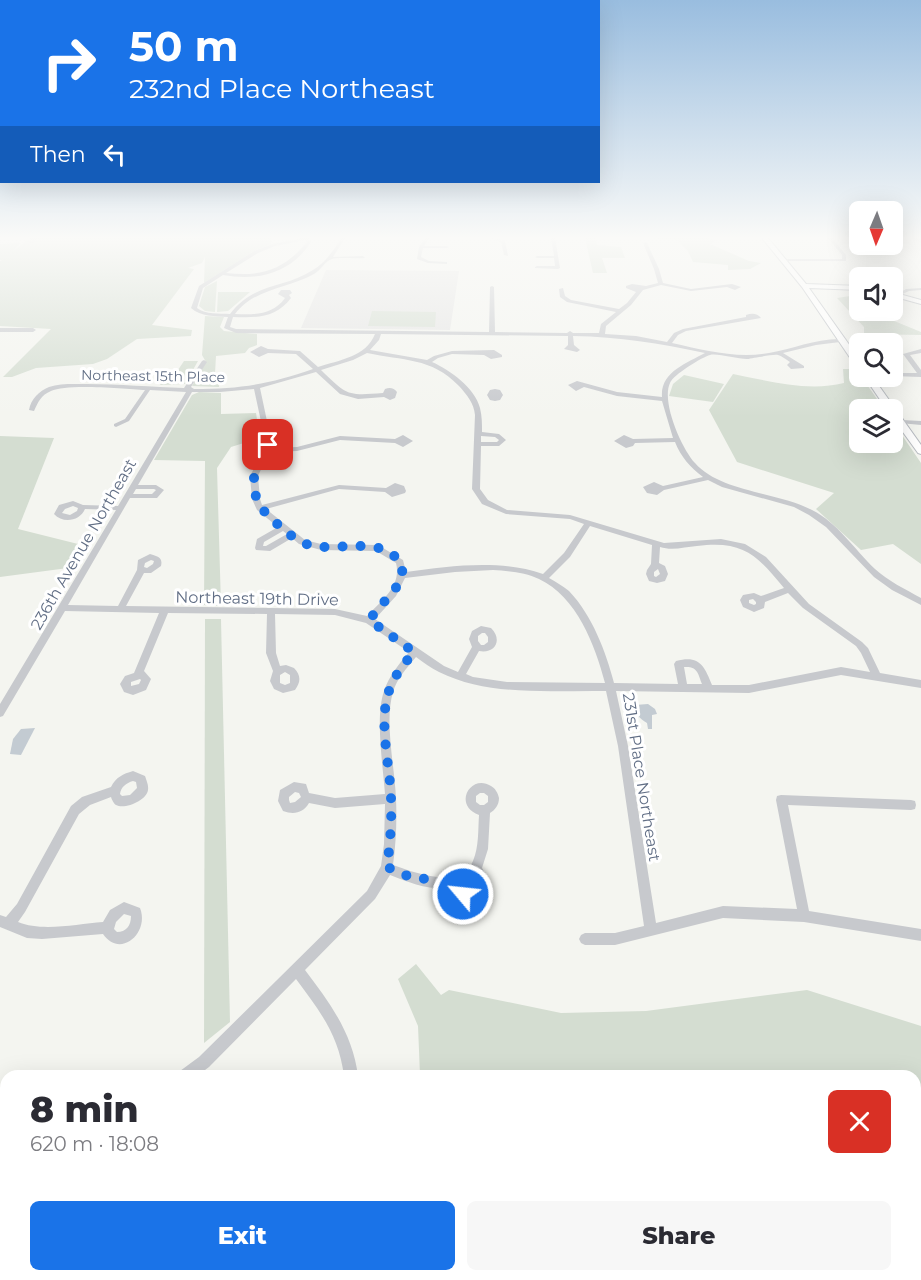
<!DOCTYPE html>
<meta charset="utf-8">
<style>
:root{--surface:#fff;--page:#f7f7f7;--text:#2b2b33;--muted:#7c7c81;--accent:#1a73e8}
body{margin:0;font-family:Montserrat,sans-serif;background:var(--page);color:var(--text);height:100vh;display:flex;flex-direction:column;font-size:22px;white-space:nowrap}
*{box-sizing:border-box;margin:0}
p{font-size:20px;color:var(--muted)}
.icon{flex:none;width:33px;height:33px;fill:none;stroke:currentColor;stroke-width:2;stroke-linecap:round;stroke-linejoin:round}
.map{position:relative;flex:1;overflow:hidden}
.drawer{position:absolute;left:0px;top:1070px;width:921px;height:212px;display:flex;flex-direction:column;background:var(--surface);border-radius:18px 18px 0 0;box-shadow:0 6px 24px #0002}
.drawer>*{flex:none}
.guide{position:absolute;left:0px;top:0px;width:600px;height:183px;box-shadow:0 6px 24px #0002;background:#1a73e8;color:#fff;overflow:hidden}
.needle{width:39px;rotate:182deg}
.controls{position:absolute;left:849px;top:201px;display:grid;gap:12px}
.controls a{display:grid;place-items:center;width:54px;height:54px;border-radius:9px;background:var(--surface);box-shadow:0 6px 24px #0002;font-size:30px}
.pin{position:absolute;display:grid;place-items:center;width:51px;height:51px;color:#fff;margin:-26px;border-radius:12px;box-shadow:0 3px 9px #0006}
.me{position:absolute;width:66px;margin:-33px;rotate:298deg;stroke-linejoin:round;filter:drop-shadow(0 0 4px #0008)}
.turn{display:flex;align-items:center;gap:21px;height:126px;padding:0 30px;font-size:27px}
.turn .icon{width:78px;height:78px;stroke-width:2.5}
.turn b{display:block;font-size:42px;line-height:51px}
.then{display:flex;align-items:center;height:57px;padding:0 30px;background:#0003;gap:12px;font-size:22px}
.round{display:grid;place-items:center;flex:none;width:63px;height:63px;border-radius:9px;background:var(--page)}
.overview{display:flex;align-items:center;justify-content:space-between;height:102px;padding:0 30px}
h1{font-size:36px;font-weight:800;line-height:45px}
.cta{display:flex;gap:12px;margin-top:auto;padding:12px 30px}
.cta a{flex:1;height:69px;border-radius:9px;background:var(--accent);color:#fff;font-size:24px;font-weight:800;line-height:69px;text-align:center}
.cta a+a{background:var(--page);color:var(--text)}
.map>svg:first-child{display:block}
.built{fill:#e5e5e4}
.green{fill:#d4ddd1}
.water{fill:#c3cbd2}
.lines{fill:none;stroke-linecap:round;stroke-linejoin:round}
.secondary-casing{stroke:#b8bcc2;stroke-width:2}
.street{fill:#c7c9cd;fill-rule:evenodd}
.secondary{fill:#fff;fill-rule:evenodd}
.route{stroke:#1a73e8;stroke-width:10;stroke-dasharray:0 18}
.labels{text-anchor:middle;stroke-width:6;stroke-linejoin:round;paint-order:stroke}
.far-street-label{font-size:14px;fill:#616e85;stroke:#fff}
.street-label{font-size:16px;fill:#616e85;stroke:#fff}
</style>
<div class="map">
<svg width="921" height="1280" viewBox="0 0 921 1280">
<rect width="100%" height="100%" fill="#f4f5f0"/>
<path class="built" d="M326,270L459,271L450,330L301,328Z"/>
<g class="green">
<path d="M30,238H272L271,244L254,251L204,283L205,257L202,263L188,268L194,269L152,325L192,330L191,336L137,339L107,359L93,364L36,368L12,377H3L51,329L0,326V261L2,260H0V244L21,243L13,251Z"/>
<path d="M585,238H595L597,245L621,247L625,258H602L607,273H593Z"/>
<path d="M645,238H709L716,241L710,244L749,261L761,263L750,269L728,270V265L693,262L688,251L677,240Z"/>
<path d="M217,281L215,312L205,311L199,306L205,287Z"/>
<path d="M218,292H250L228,311L217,312Z"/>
<path d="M850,296L859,305L860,310L870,311L921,332V335L864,334V327L837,298Z"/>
<path d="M372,311L436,312L435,327L368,326Z"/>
<path d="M205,316L224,317L220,327L224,331L257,334V345L249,348L245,353L216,356L215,374L218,375L219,387L192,386L206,362L202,355Z"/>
<path d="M184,361H198L185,384L160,385L170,370H178Z"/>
<path d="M843,369H856L884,409L860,410V442H892L893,422L921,463V564L893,544L861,550L816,509L834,493L737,462L709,410L733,374C769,381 808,392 844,383Z"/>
<path d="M684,375L724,384L713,402L669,396L673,384Z"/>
<path d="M199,392L221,393V414L256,413L260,438L231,447L217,468L221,606L204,605L205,461L154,460L192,395Z"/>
<path d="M0,436L54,438L18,529L82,545L68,568L0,577Z"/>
<path d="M205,619H221L230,1022L204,1043Z"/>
<path d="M416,964L441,995L449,990L561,1013L646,1011L807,990L921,1026V1280H433L432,1275H915V1076L420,1075L418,1026L398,979Z"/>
</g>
<g class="water">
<path d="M648,704L655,709L657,714L652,715V729H648L647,723C639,718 636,715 635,705Z"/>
<path d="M35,728L21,755L10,754L13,739L21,729Z"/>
</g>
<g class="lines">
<defs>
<g id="secondary">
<path d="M762,238H768L806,284L860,286V290L809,288L860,360V368H857L802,287Z"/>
<path d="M892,292L921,300V304L892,296Z"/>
<path d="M864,376H872L921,445V454L918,453L892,417V410H887Z"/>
</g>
</defs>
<use href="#secondary" class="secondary-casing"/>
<g class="street">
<path d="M33,238H38L33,243H29V241Z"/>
<path d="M302,238H311L309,239L311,242C290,274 258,281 223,275L203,288L197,308C206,315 219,313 230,314C254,282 284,289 313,270C325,263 334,250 341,238H345L333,257L363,256L365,258C356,259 338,257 332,259C325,261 320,271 314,274C287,289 255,288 235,314C254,315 273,315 285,298L278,294L281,290H290L292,293L289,295L291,298C276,318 256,318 233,317L230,327L236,329L489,332L490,287L492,286L494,287L495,332L567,333L570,331L573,333H599L601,324L616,312L567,302L560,297L559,289L563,288L565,296L571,300L619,309L627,303L636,292L626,288V286L632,284L646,286L658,283L654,269L643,243L645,242L647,243L659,269L663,283L691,289L732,284L741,287L735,290L727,287L691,291L661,285L643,290L631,305L606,326L605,334L636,336L667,342L674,333L683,329L746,317V315C752,313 757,313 761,318L686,331L678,335L672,343C704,350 736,359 769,353C793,349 817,338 842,339V341L840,342L816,345L783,353L804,366V368L791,369L787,365L790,362C787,360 782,356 778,355C773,354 754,358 747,359C737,359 717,353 710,355C702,357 673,375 670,383C661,402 682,449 695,463C720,492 778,492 812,510C838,523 854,549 875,569C888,581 905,589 921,598V605L892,590L874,577L826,527L809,515L794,507L722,487L708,480L664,490L657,495L647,493L643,487L654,482L663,486L703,477C690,467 681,457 675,442L635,443L633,446L626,448L614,441L624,435L633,439L673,438L662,401L617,396L584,387L576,391L568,385L577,381L617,392L662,397C660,372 687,363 705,353C658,343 621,337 573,336L574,345L580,350L577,352L564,349L568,345V336L381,334L379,340L370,350L427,360L434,356L452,351L494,350L502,355V357L491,359L484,355L452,354L438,358L432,362C450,370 475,388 480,408C482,416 482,424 482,432L499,434L506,440L499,446H481L480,489L488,500L507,510L570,515L664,543L721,539L745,544L766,557L809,604L862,642L868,648L880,673L921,680V688L841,675L749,693L616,691L628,746L656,923L723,906L797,909L776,800L777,796L781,795L911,800L915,801L916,805L915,809L911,810L788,805L809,911L921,929V941L804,922L723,918L615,945H585L581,943L579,939L581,935L585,933H615L644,926L618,746L606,691C551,690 489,697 439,672C431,668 423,662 416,657C407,668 397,678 393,692C384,722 395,768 396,799C397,821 396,843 393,865C415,873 461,890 473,861C479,847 478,830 479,815C452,805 471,773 491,786C495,788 498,793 499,798C499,805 495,810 490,813L488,849L482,868C486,875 491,882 492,890C496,907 479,916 465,910L453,888C431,891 410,883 390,875L375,899L305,970C330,1003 353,1034 358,1076H344C339,1035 319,1010 296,979L209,1067L197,1076H178L180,1071L199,1057L367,891L381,866L384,844L385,804L335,808L309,803C303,813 294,815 283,811L278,801L280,790L294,782L306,784L309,793L335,798L385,794C383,766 375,717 384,691C389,676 399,664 409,652L366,623L335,615L275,614L276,653L280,666L286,665L294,668C301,675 301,682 295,690L283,693L274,689L270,681L273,671L266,653L267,614L168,613L144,671L151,679L146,690L133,695L124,692L120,684L125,676L134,673L159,613L65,611L3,716L0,717V704L116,510L85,509C80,521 63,524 54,514L59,505L73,501L83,505L118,506L186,392L150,390L129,421L116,427L114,426V424L125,419L145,390C125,389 67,383 51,391C41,395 38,402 34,411L29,410C31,399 39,391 49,387C60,383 75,384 87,384C119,384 152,387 184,388L202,361L204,360L207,362L191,387L194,389C240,389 270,384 313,369L296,354L268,353L259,357L250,352L261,346L268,349L300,351L318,367C339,360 366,357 375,334L236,333L224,328L228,317C215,316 201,317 191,308L199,286L254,251L272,244ZM305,240L307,242C284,270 261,277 226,273L258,253L275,246ZM367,353C403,361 431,357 459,386C467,395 474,403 475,415L472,489L482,504L506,514L570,519L584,524L564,553L543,574C499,559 451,566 406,572L403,560L378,545L321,544L305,540L266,509L339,489L385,492L392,497L405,493L406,491L404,486L395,483L386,488L339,485L262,505L260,499L258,476L269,452L297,451L340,440L395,443L403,447L413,441L403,435L395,439L340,436L297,447L271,448V440L260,388L316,372L340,394L358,399L384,397L390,400L395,398L397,392C394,388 390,387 385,389L383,393C346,396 347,395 321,370L353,360ZM254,389L265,440L264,450L250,476L252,499L257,510L278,527L257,539L255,548L256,550L270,551L292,538L299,544L321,550L376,551L396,563C402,586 381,601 367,616L335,609L126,606L144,573H151L161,566C163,557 158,557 150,554L138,560L137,570L118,606L68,605L130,498H157L164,490L156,485H138L192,392H220ZM481,436L495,437L499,440L497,442H481ZM136,489H154L156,490L152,494H133ZM73,506L78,508L77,511L70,515L62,513L65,509ZM590,526L652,545L651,564L647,570L646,574L649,581L657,583L665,581L668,574L665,566L659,563L660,547C672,551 685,547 697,546C743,540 757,555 784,588L761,596L754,593L743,595L740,600L743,607L754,612L764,608L765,602L788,593L803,608L856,646L861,653L870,672L841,667L749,685H712C704,665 699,655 676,661L674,664L678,684L614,683C606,652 592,615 569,591C563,586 556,582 549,578L570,557ZM283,531L287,534L266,546H263L264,542ZM151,560L154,561L153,564L147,568L144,567L145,563ZM658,569L660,574L656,577L654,576V572ZM493,570C508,571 525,572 539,579C577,597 595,645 605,683L507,682L473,677L466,674L479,651C495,654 503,640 491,628L481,626L472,631L469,639L472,647L458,672L444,666L375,619L396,596L405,578L455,572ZM753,599L756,602V604L754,605L749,603V600ZM482,633H485L488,637V642L484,645H481L478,641V636ZM684,667C698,666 698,674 702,684H687ZM285,672L290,675V683L285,685L280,683V675ZM140,679L141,680L139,684L131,686V682ZM295,792L299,793L301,797L295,802L290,803L289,800V797ZM480,793H484L488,796V802L484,805H480L476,802V796ZM475,879L480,888L481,896L479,899L472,900L464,885L472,882Z"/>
<path d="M425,238H429L424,246H447L449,247L447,248H423L421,257L429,261L447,262V264L428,263L417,259L419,247Z"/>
<path d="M491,238L505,240L508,256L504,255L501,242Z"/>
<path d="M551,238H555L560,268L558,269L535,268V267L537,266H555L554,258H537L535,257L537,256H554Z"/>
<path d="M828,238H832L846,255V261H788L786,260L788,259H842V255Z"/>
<path d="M913,238L921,239V242L913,239Z"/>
<path d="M921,288V290L909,291L898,296L896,295L906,289Z"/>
<path d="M0,328H33L36,330L33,332H0Z"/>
<path d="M921,349V353L910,355L921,370V377L891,376H892V373H917L903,354Z"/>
<path d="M495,389L500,390L503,395L500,400L495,401L490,400L487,395L490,390Z"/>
<path d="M902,420L921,421V425L900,423V421Z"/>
<path d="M133,771L145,776C146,779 149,786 148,790C147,800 125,810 116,805C114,804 112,800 111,797L90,805L79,814L25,912L18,922C42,932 77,924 103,922L110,910L124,902L140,908C150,933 120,959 103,934L42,939L27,938L0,927V915L6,917L17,904L71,806L82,797L111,787C116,777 123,774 133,771ZM133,781L136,782L137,788L130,795L122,796L120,794C121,787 126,783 133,781ZM124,914L131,916C131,926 126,932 117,932L114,929L116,922Z"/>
<path d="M6,1118V1132L0,1133V1119Z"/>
<rect x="103" y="1275" width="16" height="5"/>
<path d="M329,1275H345L346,1280H330Z"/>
</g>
<use href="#secondary" class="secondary"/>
</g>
<linearGradient id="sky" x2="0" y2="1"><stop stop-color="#99bddf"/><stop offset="0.57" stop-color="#fafaf8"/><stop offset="1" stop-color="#fafaf8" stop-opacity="0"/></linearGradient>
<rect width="921" height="417" fill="url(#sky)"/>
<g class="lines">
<path class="route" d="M268,445C266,457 255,466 254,478C253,498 260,509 275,522C285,531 296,541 309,545C339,553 386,532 403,568L399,584L369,620L414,652C404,664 394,676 389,691C378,723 390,764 391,798C392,821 390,845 387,867L410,877L457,883L463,894"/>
</g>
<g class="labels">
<g class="far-street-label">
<text transform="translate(153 376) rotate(1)" y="5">Northeast 15th Place</text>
</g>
<g class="street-label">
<text transform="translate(83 544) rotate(-60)" y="6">236th Avenue Northeast</text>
<text transform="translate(257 598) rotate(1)" y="6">Northeast 19th Drive</text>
<text transform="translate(642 777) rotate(81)" y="6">231st Place Northeast</text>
</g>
</g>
</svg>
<div class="controls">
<a><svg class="needle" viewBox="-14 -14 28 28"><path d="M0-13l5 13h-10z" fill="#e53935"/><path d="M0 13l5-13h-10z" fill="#7c7c81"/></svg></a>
<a><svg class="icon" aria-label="sound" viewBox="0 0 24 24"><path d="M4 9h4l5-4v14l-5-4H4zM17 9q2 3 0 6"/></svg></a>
<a><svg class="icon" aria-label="search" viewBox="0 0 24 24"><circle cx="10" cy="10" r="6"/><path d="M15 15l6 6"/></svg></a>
<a><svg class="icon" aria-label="layers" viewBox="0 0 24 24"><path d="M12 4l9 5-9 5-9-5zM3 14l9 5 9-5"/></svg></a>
</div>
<div class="pin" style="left:268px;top:445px;background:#d93025"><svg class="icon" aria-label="arrive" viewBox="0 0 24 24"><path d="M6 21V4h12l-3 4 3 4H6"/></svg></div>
<svg class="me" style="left:463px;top:894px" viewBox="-20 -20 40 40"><circle r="17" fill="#1a73e8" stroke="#fff" stroke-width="3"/><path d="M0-11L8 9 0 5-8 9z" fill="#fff"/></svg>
<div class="guide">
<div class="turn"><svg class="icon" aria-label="right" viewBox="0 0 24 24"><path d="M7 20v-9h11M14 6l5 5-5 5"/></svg><div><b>50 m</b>232nd Place Northeast</div></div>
<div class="then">Then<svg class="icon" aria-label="left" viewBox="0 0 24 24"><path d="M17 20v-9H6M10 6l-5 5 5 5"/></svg></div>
</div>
<section class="drawer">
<div class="overview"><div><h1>8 min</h1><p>620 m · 18:08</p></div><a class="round" style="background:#d93025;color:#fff"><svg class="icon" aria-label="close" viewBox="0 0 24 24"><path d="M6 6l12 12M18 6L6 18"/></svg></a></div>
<div class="cta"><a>Exit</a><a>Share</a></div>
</section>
</div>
